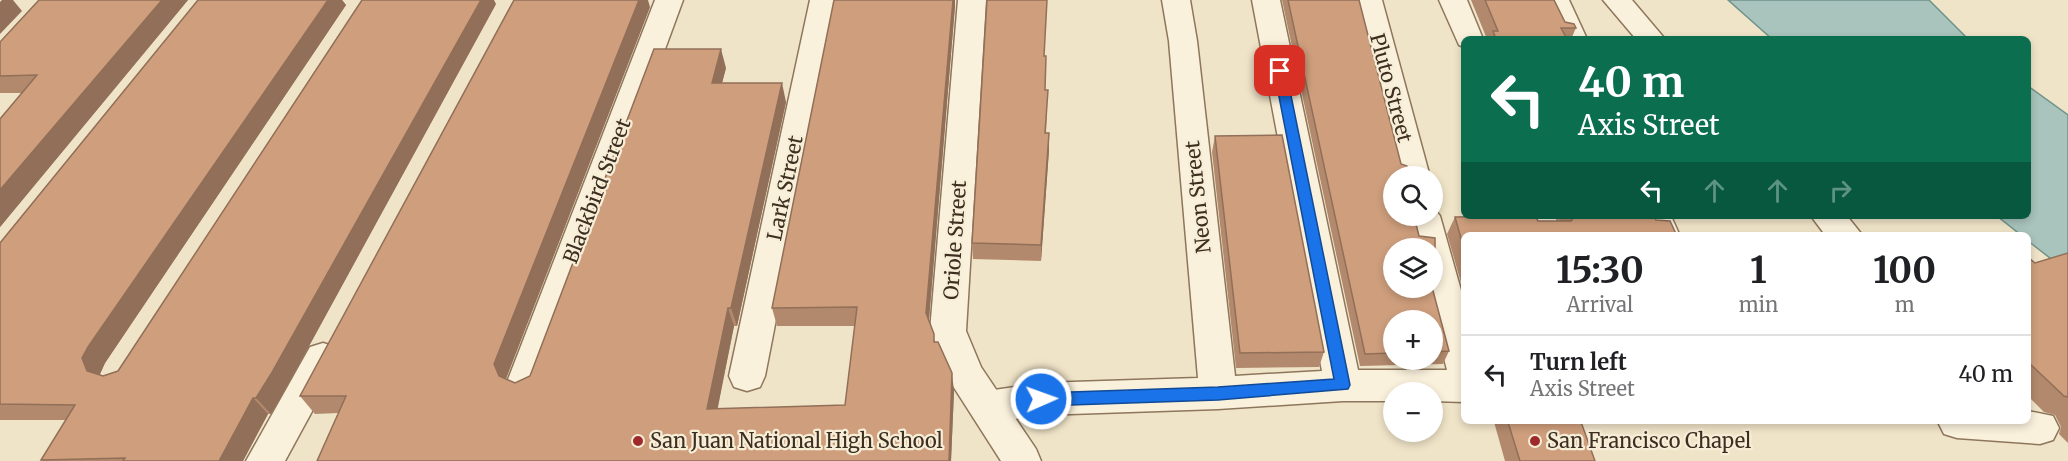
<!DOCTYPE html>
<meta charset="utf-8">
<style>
:root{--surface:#fff;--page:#f6f6f6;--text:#202124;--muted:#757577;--line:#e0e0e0}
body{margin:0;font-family:Merriweather,serif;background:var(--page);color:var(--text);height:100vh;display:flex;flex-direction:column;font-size:22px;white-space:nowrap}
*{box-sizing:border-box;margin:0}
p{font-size:20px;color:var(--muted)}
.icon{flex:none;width:33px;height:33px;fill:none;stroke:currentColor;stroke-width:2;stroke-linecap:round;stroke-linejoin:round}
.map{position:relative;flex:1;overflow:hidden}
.drawer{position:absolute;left:1461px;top:232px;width:570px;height:192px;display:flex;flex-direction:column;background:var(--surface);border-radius:9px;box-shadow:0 3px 9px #0003}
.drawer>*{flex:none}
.top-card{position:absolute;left:1461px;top:36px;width:570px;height:183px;border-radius:9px;box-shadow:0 3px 9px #0003;background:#0b6e4f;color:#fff;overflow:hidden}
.tools{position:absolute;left:1383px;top:166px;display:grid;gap:12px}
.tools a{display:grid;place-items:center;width:60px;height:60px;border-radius:50%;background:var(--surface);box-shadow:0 3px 9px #0003;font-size:30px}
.pin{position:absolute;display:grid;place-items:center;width:51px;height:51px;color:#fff;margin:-26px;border-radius:12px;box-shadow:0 3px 9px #0006}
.me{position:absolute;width:66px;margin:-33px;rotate:88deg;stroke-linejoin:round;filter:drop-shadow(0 0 4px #0008)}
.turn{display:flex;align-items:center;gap:21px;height:126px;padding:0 18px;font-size:27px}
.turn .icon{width:78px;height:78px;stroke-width:2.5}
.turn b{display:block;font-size:42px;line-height:51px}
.lanes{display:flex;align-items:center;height:57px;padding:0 18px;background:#0003;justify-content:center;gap:30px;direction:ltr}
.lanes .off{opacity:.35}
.eta{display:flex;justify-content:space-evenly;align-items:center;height:102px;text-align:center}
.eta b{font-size:36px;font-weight:700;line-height:42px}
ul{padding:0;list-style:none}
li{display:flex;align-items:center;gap:18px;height:78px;padding:0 18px;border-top:2px solid var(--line)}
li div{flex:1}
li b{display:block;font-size:22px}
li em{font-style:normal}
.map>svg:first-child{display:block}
.water{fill:#a9c4bc;stroke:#6f938a;stroke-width:1.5}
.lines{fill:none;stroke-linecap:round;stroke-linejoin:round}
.pedestrian-casing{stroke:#8d765c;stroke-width:3}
.minor-casing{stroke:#8d765c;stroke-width:3}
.tertiary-casing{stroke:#8d765c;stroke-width:3}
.pedestrian{fill:#faf1dc;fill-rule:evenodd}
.minor{fill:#faf1dc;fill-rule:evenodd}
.tertiary{fill:#faf1dc;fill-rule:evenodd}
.wall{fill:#b2896c;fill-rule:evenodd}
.shaded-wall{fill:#916f58}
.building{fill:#cf9f7d;stroke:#916f58;stroke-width:1.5}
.route{fill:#1a73e8;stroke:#114b97;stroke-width:1.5}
.poi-dot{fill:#9e2a2b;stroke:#f7eed8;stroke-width:2}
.labels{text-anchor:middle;stroke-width:4.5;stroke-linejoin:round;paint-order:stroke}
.street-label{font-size:20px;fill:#3d2e20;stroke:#f7eed8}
.poi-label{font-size:20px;fill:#3d2e20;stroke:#f7eed8;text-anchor:start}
</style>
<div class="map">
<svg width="2068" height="461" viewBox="0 0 2068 461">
<rect width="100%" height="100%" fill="#f0e4c8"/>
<g class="water">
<path d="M1728,0H1929L1968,39H1772Z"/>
<path d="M2028,86L2068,115V272L2028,241V236L2021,235L1997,216H2028Z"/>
</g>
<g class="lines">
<defs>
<g id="pedestrian">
<path d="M1603,0H1632L1665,39H1636Z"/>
<path d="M1811,216H1847L1863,236H1826Z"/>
</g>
<g id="minor">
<path d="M655,0H683L543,382L538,393L525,398L512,393L507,382Z"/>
<path d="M810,0H838L765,376L760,387L747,391L734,387L729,376Z"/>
<path d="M1162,0H1190L1197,41L1235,376L1322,371L1252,0H1280L1358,370H1447L1426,288H1432V249H1416L1408,216H1432V206L1440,216L1464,301V402L1432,401V393H1394V401H1343L1218,409L1041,415L987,423L974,418L968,407L974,396L987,391L1041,383L1198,378L1169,41Z"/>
<path d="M1354,0H1382L1430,177H1398Z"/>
<path d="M1439,0H1467L1483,39H1464V47L1459,45Z"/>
<path d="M1541,0H1569L1587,39H1559Z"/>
<path d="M1523,216H1555L1562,236H1529Z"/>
<path d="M1639,216H1671L1680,236H1647Z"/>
<path d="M323,343L336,347L341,358L285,461H246L310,347Z"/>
<path d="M2028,411L2053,416L2059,428L2053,440L2040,444L1957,438L1944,434L1938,422H2028Z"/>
</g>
<path id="tertiary" d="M958,0H986L966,331L981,367L1036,449L1041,461H1001L953,386L930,331Z"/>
</defs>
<use href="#pedestrian" class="pedestrian-casing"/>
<use href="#minor" class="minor-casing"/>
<use href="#tertiary" class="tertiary-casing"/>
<use href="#pedestrian" class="pedestrian"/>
<use href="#minor" class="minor"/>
<use href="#tertiary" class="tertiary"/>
</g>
<g class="wall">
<path d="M39,0H188L0,227V119L22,93H0V42Z"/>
<path d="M198,0H342L346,5L105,363L100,374V375L103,376L118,371L496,4L285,390L271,414H268L243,461H42L41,460L66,420H0V243Z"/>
<path d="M834,0H955V6L929,320L935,342L954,391L951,461L338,413L315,414L300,396L650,7L506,379L515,383L530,376L726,68L722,83L786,102L737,326H734L717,409L845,405L855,326H777L772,308Z"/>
<path d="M1282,0H1359L1401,164L1407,166L1410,177H1394V216H1414L1419,236L1435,238V272L1432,279V249H1394V288H1432V287L1449,351L1443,364L1360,366ZM1394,321H1432V360H1394Z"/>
<path d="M1471,0H1554L1565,22L1576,28L1571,39H1487Z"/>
<path d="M1044,56L1045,90L1047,107L1046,133L1049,150L1041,261L973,259L972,243Z"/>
<path d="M1215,136L1324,352L1319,367L1236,368L1212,152Z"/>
<path d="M1557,216H1654L1656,220L1464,236V293L1447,234L1455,217L1538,221H1559Z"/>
<path d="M2068,253V443L2059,434L2061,427L2055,415L2044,412L2028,396V257L2035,263Z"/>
<path d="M1494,422H1581L1595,461H1505Z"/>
</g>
<g class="shaded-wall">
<path d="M2,0H13L22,11L0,34V2Z"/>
<path d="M162,0H188L0,227V190Z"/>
<path d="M328,0H342L346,5L105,363L100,374L105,387L87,371L82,358L88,347Z"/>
<path d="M481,0H494L496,4L285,390L271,414L256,398Z"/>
<path d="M639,0H648L650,7L505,381L499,376L494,364Z"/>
<path d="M953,0H955V6L928,331L926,313Z"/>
<path d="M721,49L726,68L717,102L712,83Z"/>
<path d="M782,83L786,102L737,326L731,308Z"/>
<path d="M1049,133V150L1041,261V245Z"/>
<path d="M728,308L734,326L714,427L707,409Z"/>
<path d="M952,373L954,391L951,461H949Z"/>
<path d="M253,398L268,414L243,461H219Z"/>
</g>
<g class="building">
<path d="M39,0H162L0,190V119L37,75L0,76V42Z"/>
<path d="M198,0H328L88,347L82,358L87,371L103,376L118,371L362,0H481L271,374L256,398H253L219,461H123L125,458L41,460L75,405L0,404V243Z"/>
<path d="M514,0H639L494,364L499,376L515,383L530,376L654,49H721L712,83H782L731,308H728L707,409L845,405L857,307L772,308L834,0H953L926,313L934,334V342H938L952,373L949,461H317L346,396H300Z"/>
<path d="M987,0H1047L1044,56H1046L1045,90H1048L1045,133H1049L1041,245L972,243Z"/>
<path d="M1288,0H1359L1401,164L1407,166L1410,177H1394V216H1414L1419,236L1435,238V272L1432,274V249H1394V288H1432V287L1449,351L1432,352V321H1394V353L1365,354Z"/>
<path d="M1485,0H1554L1565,22L1574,24L1576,28H1561L1567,39H1496L1493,31H1498Z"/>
<path d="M1282,135L1324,352L1240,353L1215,136Z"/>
<path d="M1535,216L1538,221H1571L1573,218V216H1654L1656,220L1670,221L1677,236H1464V249L1455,217Z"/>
<path d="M2068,253V397L2064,396L2028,362V257L2035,263Z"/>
<path d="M1508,422H1581L1595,461H1520Z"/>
</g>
<path class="route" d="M1280,67L1286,71L1350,385L1348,389L1218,400L1041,406L1035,404L1033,399L1035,395L1041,393L1218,387L1334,379L1274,71Z"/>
<g class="poi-dot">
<circle cx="638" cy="441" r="6"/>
<circle cx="1535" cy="441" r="6"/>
</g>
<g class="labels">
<g class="street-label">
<text transform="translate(1391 88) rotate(75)" y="7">Pluto Street</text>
<text transform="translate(785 188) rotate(-78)" y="7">Lark Street</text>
<text transform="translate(597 191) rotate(-69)" y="7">Blackbird Street</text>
<text transform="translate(1198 197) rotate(-96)" y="7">Neon Street</text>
<text transform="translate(955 240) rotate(-86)" y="7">Oriole Street</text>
</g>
<g class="poi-label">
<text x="650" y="448">San Juan National High School</text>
<text x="1547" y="448">San Francisco Chapel</text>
</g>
</g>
</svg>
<div class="tools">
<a><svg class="icon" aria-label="search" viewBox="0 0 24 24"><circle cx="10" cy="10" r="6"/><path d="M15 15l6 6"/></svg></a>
<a><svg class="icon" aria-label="layers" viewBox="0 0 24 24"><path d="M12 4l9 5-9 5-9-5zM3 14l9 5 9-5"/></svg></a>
<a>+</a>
<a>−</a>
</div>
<div class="pin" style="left:1280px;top:71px;background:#d93025"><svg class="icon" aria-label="arrive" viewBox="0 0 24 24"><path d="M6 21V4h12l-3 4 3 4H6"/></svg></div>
<svg class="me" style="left:1041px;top:399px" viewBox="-20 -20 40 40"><circle r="17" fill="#1a73e8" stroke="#fff" stroke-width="3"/><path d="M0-11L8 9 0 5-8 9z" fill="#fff"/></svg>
<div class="top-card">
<div class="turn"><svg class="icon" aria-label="left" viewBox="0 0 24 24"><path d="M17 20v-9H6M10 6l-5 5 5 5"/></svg><div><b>40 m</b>Axis Street</div></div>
<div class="lanes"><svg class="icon" aria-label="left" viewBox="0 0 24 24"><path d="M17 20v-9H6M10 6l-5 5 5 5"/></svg><svg class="icon off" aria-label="ahead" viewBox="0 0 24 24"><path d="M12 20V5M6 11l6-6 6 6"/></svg><svg class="icon off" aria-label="ahead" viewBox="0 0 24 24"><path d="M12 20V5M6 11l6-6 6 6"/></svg><svg class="icon off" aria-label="right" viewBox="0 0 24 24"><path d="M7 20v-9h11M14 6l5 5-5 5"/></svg></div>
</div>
<section class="drawer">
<div class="eta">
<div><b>15:30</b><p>Arrival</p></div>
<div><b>1</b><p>min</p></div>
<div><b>100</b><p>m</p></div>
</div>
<ul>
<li><svg class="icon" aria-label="left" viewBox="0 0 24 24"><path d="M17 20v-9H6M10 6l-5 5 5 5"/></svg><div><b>Turn left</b><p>Axis Street</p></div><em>40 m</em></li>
</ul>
</section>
</div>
